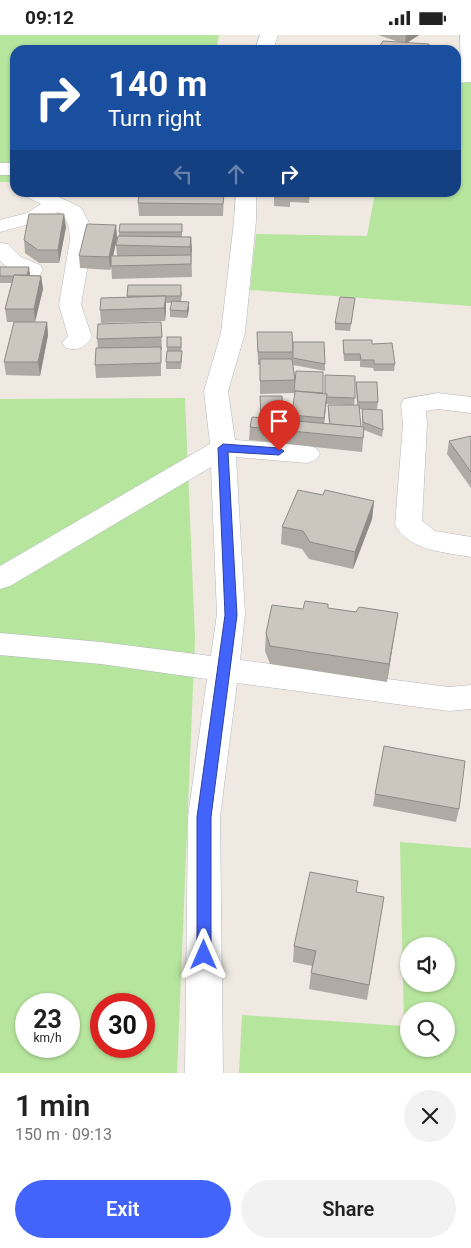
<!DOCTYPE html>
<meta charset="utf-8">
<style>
:root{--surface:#fff;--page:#f2f2f2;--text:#222;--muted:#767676;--accent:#4264fb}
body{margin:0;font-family:Roboto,sans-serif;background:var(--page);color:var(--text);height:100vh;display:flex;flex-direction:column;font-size:19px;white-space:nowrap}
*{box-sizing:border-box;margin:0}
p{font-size:16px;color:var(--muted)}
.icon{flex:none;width:28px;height:28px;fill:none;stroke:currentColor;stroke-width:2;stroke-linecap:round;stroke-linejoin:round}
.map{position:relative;height:1038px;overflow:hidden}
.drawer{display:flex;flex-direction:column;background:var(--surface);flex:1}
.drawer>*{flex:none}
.hud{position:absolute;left:10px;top:10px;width:451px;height:152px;border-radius:15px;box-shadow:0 1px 4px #0004;background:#1a4fa0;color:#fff;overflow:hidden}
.fabs{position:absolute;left:400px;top:902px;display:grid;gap:10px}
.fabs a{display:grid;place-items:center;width:55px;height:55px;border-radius:50%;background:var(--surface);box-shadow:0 1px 4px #0004;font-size:25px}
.speed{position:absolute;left:15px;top:958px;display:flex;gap:10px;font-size:25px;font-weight:700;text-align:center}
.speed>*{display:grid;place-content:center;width:65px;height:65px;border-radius:50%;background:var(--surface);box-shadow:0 1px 4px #0004;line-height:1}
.speed small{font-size:12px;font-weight:400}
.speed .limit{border:8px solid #d22;background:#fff;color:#111}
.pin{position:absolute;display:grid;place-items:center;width:42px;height:42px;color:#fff;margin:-51px -21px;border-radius:50% 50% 50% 0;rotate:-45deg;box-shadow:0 0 5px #0007}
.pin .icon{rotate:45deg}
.me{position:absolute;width:55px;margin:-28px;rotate:0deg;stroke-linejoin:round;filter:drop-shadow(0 0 4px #0008)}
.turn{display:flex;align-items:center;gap:18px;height:105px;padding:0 15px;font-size:22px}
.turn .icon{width:65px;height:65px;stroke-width:2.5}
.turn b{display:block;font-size:35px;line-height:42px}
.lanes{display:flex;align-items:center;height:48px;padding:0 15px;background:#0003;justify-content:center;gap:25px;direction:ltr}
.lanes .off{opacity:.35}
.round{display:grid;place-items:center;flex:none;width:52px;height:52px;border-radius:26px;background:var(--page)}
.overview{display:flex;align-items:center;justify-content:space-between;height:85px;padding:0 15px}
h1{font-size:30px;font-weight:600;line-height:38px}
.cta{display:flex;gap:10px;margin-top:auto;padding:10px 15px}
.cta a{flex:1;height:58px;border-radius:30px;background:var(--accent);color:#fff;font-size:20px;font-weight:600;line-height:58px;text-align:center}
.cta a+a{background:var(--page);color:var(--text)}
.status{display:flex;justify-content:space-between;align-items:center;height:35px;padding:0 25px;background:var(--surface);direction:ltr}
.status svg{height:14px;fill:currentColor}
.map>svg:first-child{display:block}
.green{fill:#b6e59e;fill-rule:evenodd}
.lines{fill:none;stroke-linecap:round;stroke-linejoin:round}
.minor-casing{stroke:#b4b7c1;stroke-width:1}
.minor{fill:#fff;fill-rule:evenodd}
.wall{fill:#afaba4;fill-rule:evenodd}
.shaded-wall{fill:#8e8b86}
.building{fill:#cbc7bf;stroke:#8e8b86}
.route{fill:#4264fb;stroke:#2b41a3}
</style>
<div class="status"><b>09:12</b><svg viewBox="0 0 49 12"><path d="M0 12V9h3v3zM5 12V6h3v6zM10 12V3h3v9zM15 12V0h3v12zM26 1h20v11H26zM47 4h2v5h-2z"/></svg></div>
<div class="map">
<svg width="471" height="1038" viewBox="0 0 471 1038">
<rect width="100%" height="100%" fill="#efe9e1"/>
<g class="green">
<path d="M0,0H219L216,15H15V147H0Z"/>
<path d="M456,43L471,44V271L250,255L256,199L367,201L375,158H456Z"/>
<path d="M185,363L195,604L177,1038H0V364ZM26,969H69V1011H26ZM101,969H144V1011H101Z"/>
<path d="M400,807L471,813V1038H239L242,980L404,991ZM409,911H446V949H409ZM409,976H446V1014H409Z"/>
</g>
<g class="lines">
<defs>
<g id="minor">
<path d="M260,0H278L273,15H255Z"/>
<path d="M460,0H471V47L456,48V37H461Z"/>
<rect x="0" y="128" width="15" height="12"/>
<path d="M24,158H50L80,172L83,176L91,192L92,205L81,270L92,302C84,313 78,316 66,313L62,308L68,301L59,270L70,205L69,192L64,180L58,177L41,186L0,197V185L27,178L41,169L27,162Z"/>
<path d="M236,158H256V186L245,298L228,356L235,405L307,410L316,413L320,419L316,425L307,428L236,422L245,579L240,625L449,652L471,650V674L449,676L237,648L220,782L223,1038H185L188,782L207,644L101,629L0,620V598L101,607L211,621L217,579L211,432L10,551L0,554V531L210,409L204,356L221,298L234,186Z"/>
<path d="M0,208L8,209L21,222L40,230L43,235L40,240C26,243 10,236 0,226Z"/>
<path d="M438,358L471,362V378L438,374L426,376L427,389L422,486L435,496L471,502V522C444,517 410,516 395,490L403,389L401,370L404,364Z"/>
</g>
</defs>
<use href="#minor" class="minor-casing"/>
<use href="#minor" class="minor"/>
</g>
<g class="wall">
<path d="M378,0H419L407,8L399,7Z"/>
<path d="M274,158H310L309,168L290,167V172L274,171Z"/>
<path d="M216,159H224L223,181H139L138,168Z"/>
<path d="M182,189V202H191L192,242L112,244L111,229L110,235L80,233L79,221L116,190L117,203L113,221H117L116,210L119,201V197Z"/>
<path d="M66,192L59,228H39L25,218L24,205Z"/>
<path d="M0,232L30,239V240L41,241L43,254L35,287H47L48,300L40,341L6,340L4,327L14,287H7L5,274L12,248H0Z"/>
<path d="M128,250L182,257L181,267L189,274L187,283L170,282V275L172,268H166V274L165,286L101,288L100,275L127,262Z"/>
<path d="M354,270L350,296L335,295V288Z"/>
<path d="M161,287L162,315H161V341L96,343L95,330L98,313L97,304Z"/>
<path d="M257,297L293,313L325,329V336L293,330L295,345L294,358L260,359V330H258Z"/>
<path d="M167,302H181L182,323L181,334H166V327L167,316Z"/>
<path d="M343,305L372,309L395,329L394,336H374L373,333L360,332V326H344L343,312Z"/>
<path d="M296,336L323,358L355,363L354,370H357L356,354V347L378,367L377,374H359L361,392H362V374L383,395L382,402L364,395L362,417L249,405L250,392L260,382V361L283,380V385H292L294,363ZM326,369L350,370H328V377L329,389H324Z"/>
<path d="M471,401V453L447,419L449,406Z"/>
<path d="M323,460L374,466L372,484L353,534L309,524L302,514L281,509L282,492Z"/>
<path d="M328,573L356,577L398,578L387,647L270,629L265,616L266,598L303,574Z"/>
<path d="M375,759L459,774L456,787L373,771Z"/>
<path d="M358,846L356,857L384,862L367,965L309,954L311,938L312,931L293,927L294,911Z"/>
</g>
<g class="shaded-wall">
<path d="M406,0H419L405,9Z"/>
<path d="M64,179L66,192L59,228L58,215Z"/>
<path d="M116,190L117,203L110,235L109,222Z"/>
<path d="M191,202L192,215L191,224L190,212Z"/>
<path d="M29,232L30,239L28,249L27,242Z"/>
<path d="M41,241L43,254L35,287L34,274Z"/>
<path d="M166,261V274L165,286L164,273Z"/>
<path d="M189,267V274L187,283V276Z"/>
<path d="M47,287L48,300L40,341L38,327Z"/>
<path d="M327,359L326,372L323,396L324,383Z"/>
<path d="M374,466L372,484L353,534L355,517Z"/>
<path d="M398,578L395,596L387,647L389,629Z"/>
</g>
<g class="building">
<path d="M383,6L429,9L430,15H377Z"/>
<path d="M139,158H216V159H224L223,169L138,168Z"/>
<path d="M29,179H64L58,215H38L24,205Z"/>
<path d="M87,189L116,190L109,222L79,221Z"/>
<path d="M120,189H182V197H119Z"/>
<path d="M118,201L191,202L190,212L116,210Z"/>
<path d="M191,220V229L111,231V221Z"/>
<path d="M0,232H29L27,240H14V241H0Z"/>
<path d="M14,240L41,241L34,274H5Z"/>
<path d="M128,250H181V261H127Z"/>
<path d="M166,261L164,273L100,275L101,263Z"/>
<path d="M340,262L355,263L351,289L335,288Z"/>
<path d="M172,266L189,267L187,276L170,275Z"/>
<path d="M14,287H47L38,327H4Z"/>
<path d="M161,287L162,302L97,304L98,289Z"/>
<path d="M257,297H292L293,317H258Z"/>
<rect x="167" y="302" width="14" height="10"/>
<path d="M343,305H372V309L392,308L395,329H374V325H361L360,319H344Z"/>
<path d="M293,307H324L325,329L293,323Z"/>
<path d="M161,312V328L95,330L96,313Z"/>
<path d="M167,316H182L181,327H166Z"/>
<path d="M260,324H292L295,345L260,346Z"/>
<path d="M296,336L323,337V358L295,356L294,357Z"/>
<path d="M325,340L355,341V363L326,362L327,359L325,358Z"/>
<path d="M356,347H377L378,367H358Z"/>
<path d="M295,356L327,359L324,383L292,380Z"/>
<path d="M260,361H282L283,380L261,381Z"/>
<path d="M328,370H359L361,392L330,389Z"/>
<path d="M362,374L382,375L383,395L363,387Z"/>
<path d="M252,382L364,392L363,403L250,392Z"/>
<path d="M471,401V437L449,406Z"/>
<path d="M298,455L323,460L325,455L374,466L355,517L310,507L303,496L282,492Z"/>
<path d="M305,566L328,569V573L356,577L359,572L398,578L389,629L270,611L266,598L272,570L303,574Z"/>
<path d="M384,711L465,726L459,774L375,759Z"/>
<path d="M310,837L358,846L356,857L384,862L369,950L311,938L316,916L294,911Z"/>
</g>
<path class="route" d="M223,409L279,413L284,416L279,420L228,417L237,580L211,782V920L209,924L204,926L199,924L197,920V782L225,580L218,413Z"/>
</svg>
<div class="fabs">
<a><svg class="icon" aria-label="sound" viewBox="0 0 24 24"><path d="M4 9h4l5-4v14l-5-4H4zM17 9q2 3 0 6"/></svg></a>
<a><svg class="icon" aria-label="search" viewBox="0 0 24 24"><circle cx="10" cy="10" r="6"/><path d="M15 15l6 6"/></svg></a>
</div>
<div class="speed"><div>23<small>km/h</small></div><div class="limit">30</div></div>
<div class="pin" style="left:279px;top:416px;background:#d93025"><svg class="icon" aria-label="arrive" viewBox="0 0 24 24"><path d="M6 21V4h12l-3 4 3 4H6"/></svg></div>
<svg class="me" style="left:204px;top:920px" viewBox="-20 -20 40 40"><path d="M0-17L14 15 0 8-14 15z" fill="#4264fb" stroke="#fff" stroke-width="4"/></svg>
<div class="hud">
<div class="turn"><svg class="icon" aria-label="right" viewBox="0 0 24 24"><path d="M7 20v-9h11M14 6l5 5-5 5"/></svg><div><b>140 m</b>Turn right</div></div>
<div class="lanes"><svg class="icon off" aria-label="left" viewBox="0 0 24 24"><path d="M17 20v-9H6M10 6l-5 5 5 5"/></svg><svg class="icon off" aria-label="ahead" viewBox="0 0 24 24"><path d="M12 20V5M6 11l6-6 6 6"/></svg><svg class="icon" aria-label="right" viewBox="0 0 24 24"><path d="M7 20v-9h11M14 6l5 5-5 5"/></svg></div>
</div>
</div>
<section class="drawer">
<div class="overview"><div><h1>1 min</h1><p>150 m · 09:13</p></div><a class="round"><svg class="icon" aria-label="close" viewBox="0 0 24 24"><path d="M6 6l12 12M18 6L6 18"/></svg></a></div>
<div class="cta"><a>Exit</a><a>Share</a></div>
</section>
